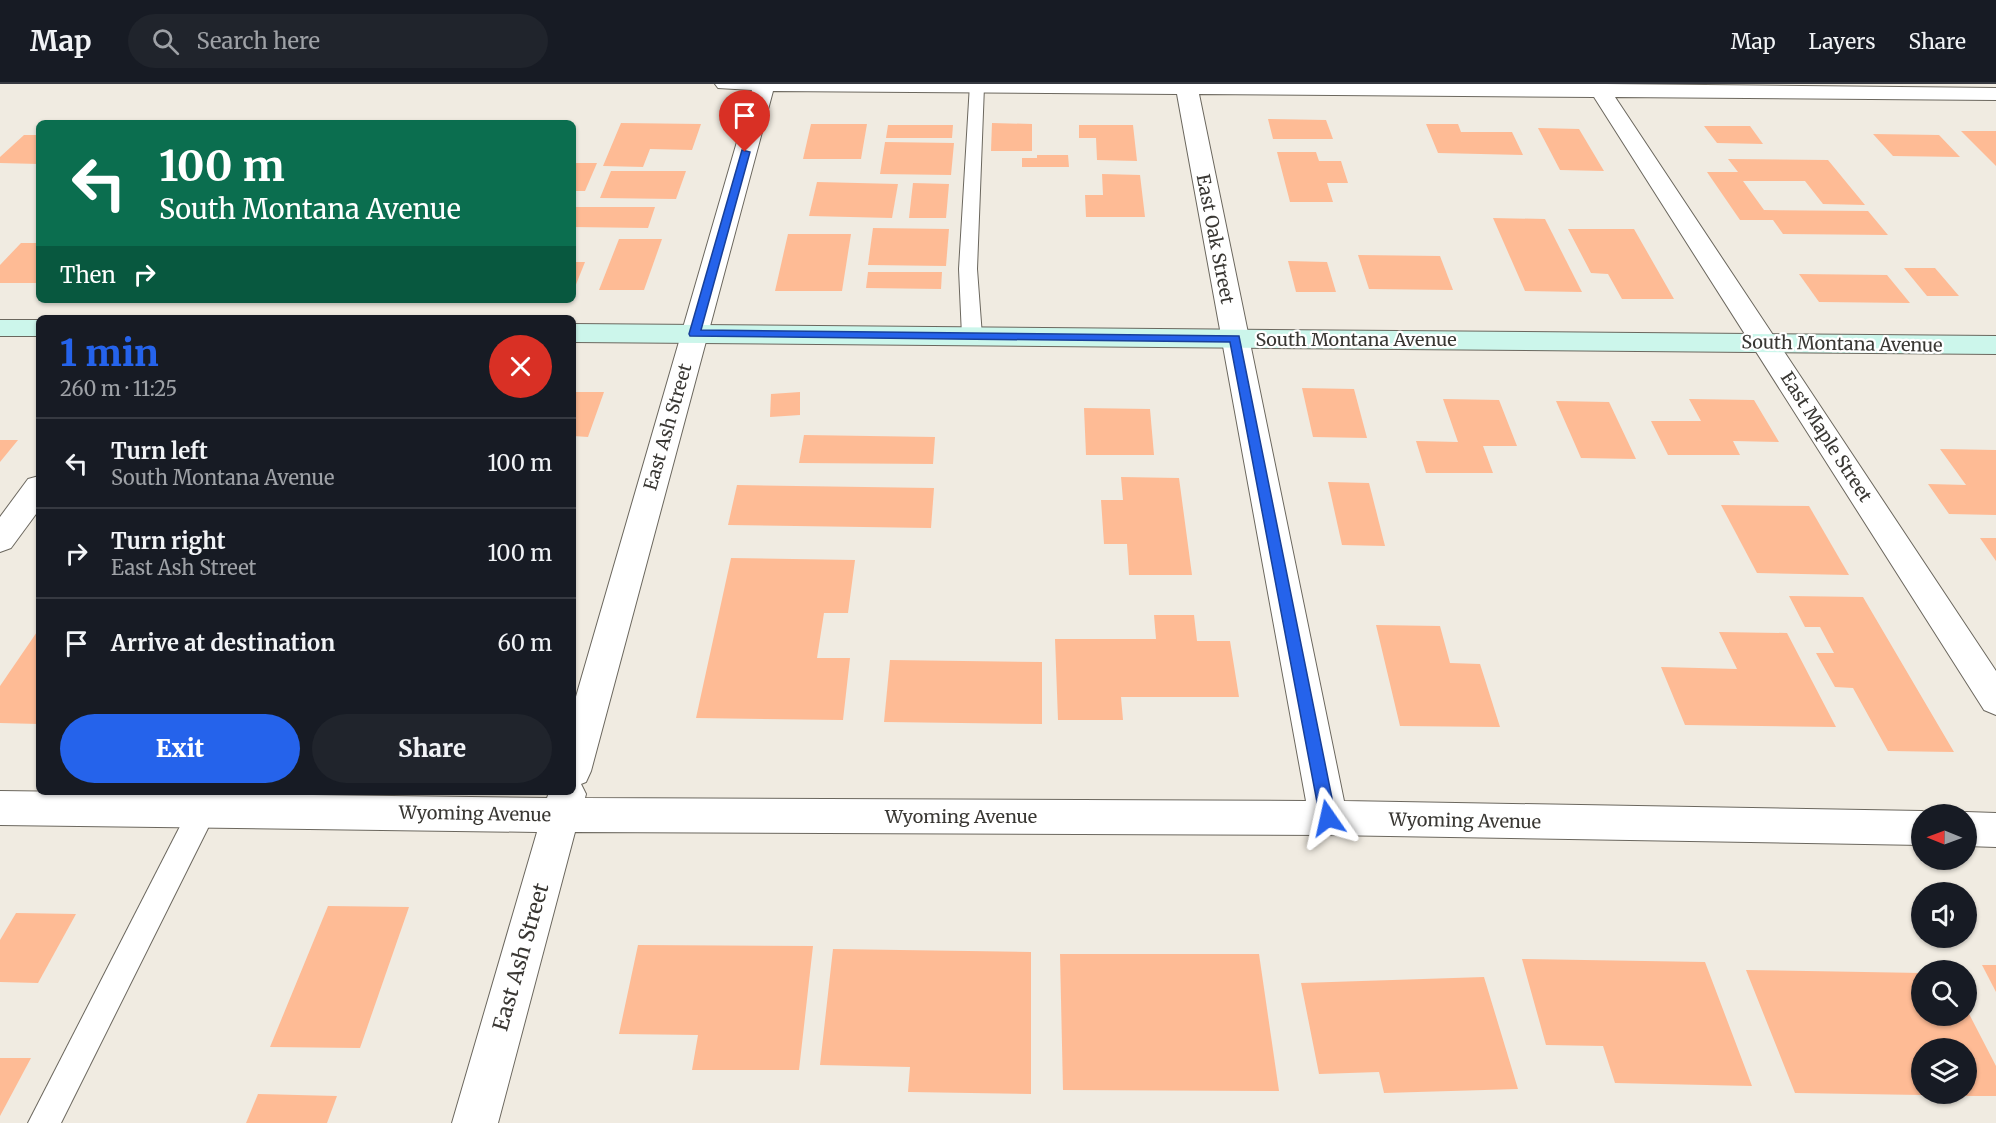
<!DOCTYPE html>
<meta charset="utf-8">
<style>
:root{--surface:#171b24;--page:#20242c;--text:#f1f3f6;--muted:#9ea1a6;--line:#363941;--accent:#2563eb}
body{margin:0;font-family:Merriweather,serif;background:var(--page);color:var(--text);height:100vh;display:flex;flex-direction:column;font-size:22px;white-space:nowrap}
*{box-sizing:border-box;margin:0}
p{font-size:20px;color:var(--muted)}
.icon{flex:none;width:33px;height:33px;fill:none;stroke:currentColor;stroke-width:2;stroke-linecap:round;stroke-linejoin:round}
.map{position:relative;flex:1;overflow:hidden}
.panel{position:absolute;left:36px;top:231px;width:540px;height:480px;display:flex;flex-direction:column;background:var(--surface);border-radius:9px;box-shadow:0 2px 4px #0004}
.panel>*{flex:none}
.guide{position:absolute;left:36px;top:36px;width:540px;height:183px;border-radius:9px;box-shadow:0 2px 4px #0004;background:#0b6e4f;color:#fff;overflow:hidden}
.needle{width:39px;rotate:271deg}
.controls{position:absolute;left:1911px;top:720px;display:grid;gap:12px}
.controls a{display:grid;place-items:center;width:66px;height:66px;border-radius:50%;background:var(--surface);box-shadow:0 2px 4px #0004;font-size:30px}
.pin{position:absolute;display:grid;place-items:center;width:51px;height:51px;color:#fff;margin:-62px -26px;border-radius:50% 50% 50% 0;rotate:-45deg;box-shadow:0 0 6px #0007}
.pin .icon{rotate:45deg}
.me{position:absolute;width:66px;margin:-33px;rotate:349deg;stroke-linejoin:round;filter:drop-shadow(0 0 4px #0008)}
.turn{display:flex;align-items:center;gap:21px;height:126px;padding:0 24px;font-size:27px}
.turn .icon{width:78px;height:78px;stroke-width:2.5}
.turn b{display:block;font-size:42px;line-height:51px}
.then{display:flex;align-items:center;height:57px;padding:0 24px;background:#0003;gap:12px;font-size:22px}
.round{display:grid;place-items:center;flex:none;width:63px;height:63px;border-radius:32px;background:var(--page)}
.summary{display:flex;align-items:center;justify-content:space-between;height:102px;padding:0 24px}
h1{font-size:36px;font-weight:800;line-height:45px;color:var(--accent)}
.action{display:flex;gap:12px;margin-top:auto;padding:12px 24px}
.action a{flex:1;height:69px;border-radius:36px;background:var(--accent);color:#fff;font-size:24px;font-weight:800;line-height:69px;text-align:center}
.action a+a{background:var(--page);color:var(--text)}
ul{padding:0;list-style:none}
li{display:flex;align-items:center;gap:18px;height:90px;padding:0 24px;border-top:2px solid var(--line)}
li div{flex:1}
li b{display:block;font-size:22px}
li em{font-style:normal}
header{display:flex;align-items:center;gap:36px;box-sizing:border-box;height:84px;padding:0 30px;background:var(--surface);border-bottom:2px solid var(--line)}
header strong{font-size:28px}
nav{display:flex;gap:33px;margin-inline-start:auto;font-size:21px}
.search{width:420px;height:54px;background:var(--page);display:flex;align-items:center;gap:15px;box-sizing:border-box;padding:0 21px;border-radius:33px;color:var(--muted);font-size:22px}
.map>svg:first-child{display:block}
.building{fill:#febb95}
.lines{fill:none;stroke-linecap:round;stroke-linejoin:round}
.lane-casing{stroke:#6b675e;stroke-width:2}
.street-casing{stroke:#6b675e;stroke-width:2}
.secondary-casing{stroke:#6b675e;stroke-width:2}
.lane{fill:#fff;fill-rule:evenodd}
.street{fill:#fff;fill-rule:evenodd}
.secondary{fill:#ccf6eb;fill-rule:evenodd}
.route{fill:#2563eb;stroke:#184099;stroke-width:1.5}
.labels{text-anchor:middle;stroke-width:4.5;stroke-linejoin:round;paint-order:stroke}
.street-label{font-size:18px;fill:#393733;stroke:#fff}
.near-street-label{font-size:21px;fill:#393733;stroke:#fff}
</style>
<header>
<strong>Map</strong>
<div class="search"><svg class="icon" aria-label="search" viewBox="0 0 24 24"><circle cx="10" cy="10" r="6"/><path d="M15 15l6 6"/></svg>Search here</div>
<nav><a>Map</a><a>Layers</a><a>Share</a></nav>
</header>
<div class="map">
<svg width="1996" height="1039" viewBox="0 0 1996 1039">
<rect width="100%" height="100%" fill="#f0ebe1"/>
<g class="building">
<path d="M1268,35L1326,36L1333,55H1273Z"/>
<path d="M621,39L701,40L692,66L650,65L643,83L603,82Z"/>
<path d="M992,39L1032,40V67H991Z"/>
<path d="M811,40H867L861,75H803Z"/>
<path d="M1426,40H1458L1461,48H1512L1523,71L1438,69Z"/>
<path d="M888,41H953L952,54H886Z"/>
<path d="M1079,41H1133L1137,77L1097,76L1096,54H1079Z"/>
<path d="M1704,42H1750L1763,60L1717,59Z"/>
<path d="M1538,44L1579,45L1604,87L1560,86Z"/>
<path d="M1961,47H1996V82Z"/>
<path d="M1873,50L1939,51L1960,73L1893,72Z"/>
<path d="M24,51H39V80L0,79V73Z"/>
<path d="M885,58L954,59L951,91L880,90Z"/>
<path d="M1277,68H1316L1319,77H1341L1348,99H1327L1333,118H1290Z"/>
<path d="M1037,71H1068L1069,83H1022V74H1037Z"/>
<path d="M1728,75L1828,76L1865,121L1823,120L1805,97H1743L1764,126L1868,127L1888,151L1783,150L1773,136H1740L1707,88H1738Z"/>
<path d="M573,79H597L585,107H573Z"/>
<path d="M611,87H686L676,115L600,114Z"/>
<path d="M1102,90L1140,91L1145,133H1086L1085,111H1103Z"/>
<path d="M817,98L898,100L892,134L809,132Z"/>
<path d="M913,99L949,100L946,134H909Z"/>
<path d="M573,123H655L648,144L573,143Z"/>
<path d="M1493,134L1545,135L1582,208L1525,207Z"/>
<path d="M873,144L949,145L946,182L868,181Z"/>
<path d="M1568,145H1634L1674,215H1622L1608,190L1591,189Z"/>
<path d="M788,150H851L842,207H775Z"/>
<path d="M619,155H662L644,206H599Z"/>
<path d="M21,159H39V199H0V181Z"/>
<path d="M1358,171L1440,172L1453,206L1369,205Z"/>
<path d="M1288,177L1327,178L1336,208H1296Z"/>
<path d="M573,178H585L575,203H573Z"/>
<path d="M1904,184H1935L1959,212H1927Z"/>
<path d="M868,188H942L941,205L866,204Z"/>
<path d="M1799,190L1887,191L1910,219L1819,218Z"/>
<path d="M1302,304L1354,305L1367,354L1313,353Z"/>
<path d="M573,308H604L588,353L573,352Z"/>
<path d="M800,308V331L770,333L771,310Z"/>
<path d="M1443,315L1499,316L1517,362H1483L1493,389H1426L1416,357L1458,358Z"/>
<path d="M1689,315L1754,316L1779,358L1733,357L1740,371H1668L1651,337H1701Z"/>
<path d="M1556,317L1609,318L1636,375L1581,374Z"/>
<path d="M1084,324L1150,325L1154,371H1086Z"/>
<path d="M804,351L935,353L933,380L799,379Z"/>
<path d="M0,356H18L0,378Z"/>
<path d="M1940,365L1996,366V431L1949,430L1928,400L1966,401Z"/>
<path d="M1121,393L1179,394L1192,491H1129L1127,460H1104L1101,416H1123Z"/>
<path d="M1328,398L1369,399L1385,462L1342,461Z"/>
<path d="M737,401L934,404L931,444L728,441Z"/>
<path d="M1721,421L1809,422L1849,491L1757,489Z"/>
<path d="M1980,454H1996V477Z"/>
<path d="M731,474L855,476L848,529H824L817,574H850L843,636L696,634Z"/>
<path d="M1789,512L1863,513L1954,668L1888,667L1853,604L1835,603L1816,569H1834L1820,543H1805Z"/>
<path d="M1154,531H1194L1197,557H1230L1239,613H1121L1123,636H1058L1055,555H1156Z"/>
<path d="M1376,541L1440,542L1450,579L1480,580L1500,643L1400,642Z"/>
<path d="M39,545V640L0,639V602Z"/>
<path d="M1719,548L1787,549L1836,643L1685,641L1661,583L1737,585Z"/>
<path d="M890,576L1042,578V640L884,638Z"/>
<path d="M328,822L409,823L360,964L270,963Z"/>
<path d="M16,829L76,830L38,899L0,898V856Z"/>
<path d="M638,861L813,862L799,986H692L698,951L619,950Z"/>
<path d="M833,865L1031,868V1010L908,1008L910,983L820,981Z"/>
<path d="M1060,870H1259L1279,1007L1063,1006Z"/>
<path d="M1522,875L1705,878L1752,1002L1615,999L1603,962L1546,961Z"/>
<path d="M1982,881H1996V908Z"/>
<path d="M1746,886L1922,889V932H1966V924L1996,982V1012H1946V1010H1966V964H1922V1011L1795,1009Z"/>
<path d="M1484,893L1518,1005L1384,1009L1379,988L1319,990L1301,899Z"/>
<path d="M0,974H31L0,1032Z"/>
<path d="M258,1010L337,1012L327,1039H246Z"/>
</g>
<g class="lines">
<defs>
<g id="lane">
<path d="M970,0L984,2L977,185L982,252L979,256L972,258L965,256L962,252L959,185Z"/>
<path d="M203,714L213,717L217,726L61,1039H28L193,717Z"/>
</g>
<g id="street">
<path d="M715,0H1606L1996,4V16L1615,13L1996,587V631L1984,626L1594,13L1199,10L1344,717L1922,727L1932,730H1922V761L1328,751L575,748L498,1039H452L537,748L0,741V707L547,714L549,708H573V623L752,6L718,4ZM773,7L1177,10L1306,717L585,714L586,710L581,700L586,698L591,687Z"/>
<path d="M39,392V426L11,464L0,468V433L28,395Z"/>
<path d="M1966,728L1996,729V763L1966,762V730H1958Z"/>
</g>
<g id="secondary">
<rect x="0" y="236" width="39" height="16"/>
<path d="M573,240L1996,252V270L573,258Z"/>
</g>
</defs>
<use href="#lane" class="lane-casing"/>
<use href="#street" class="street-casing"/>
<use href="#secondary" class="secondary-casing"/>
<use href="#lane" class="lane"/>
<use href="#street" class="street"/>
<use href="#secondary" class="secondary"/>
</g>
<path class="route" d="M742,66L750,68L701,246L1239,252L1336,734L1333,739L1328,741L1322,739L1320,734L1230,258L690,252L689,250Z"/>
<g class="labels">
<g class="street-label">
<text transform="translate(1215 155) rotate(79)" y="6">East Oak Street</text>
<text x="1356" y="262">South Montana Avenue</text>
<text transform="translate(1842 260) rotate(1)" y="6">South Montana Avenue</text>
<text transform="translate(668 343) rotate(-74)" y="6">East Ash Street</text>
<text transform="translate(1826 353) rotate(57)" y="6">East Maple Street</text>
<text transform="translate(475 730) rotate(1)" y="6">Wyoming Avenue</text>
<text x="961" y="739">Wyoming Avenue</text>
<text transform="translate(1465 737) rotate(1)" y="6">Wyoming Avenue</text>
</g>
<g class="near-street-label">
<text transform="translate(521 873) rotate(-74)" y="7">East Ash Street</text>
</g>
</g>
</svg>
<div class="controls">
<a><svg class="needle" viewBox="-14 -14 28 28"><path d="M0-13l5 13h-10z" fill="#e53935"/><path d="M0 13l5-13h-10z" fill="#9ea1a6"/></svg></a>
<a><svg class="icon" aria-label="sound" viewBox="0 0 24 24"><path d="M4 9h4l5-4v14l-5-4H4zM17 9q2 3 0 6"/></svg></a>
<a><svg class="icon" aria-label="search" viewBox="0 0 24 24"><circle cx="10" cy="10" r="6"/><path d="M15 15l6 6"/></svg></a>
<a><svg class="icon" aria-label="layers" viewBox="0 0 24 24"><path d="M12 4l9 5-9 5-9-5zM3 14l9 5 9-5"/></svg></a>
</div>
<div class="pin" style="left:745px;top:68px;background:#d93025"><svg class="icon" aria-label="arrive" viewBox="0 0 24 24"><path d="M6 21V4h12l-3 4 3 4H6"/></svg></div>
<svg class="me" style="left:1328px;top:734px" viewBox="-20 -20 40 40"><path d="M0-17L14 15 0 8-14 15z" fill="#2563eb" stroke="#fff" stroke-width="4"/></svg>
<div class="guide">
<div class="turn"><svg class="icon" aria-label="left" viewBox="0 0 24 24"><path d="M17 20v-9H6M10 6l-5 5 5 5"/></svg><div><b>100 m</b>South Montana Avenue</div></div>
<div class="then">Then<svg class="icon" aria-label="right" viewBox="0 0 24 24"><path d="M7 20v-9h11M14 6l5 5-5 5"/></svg></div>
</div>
<section class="panel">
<div class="summary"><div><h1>1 min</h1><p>260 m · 11:25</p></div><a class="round" style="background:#d93025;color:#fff"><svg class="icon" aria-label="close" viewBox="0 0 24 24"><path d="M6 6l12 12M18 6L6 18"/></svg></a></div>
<ul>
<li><svg class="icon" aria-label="left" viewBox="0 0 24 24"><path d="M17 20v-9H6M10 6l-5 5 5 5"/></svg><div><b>Turn left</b><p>South Montana Avenue</p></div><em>100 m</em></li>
<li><svg class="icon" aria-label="right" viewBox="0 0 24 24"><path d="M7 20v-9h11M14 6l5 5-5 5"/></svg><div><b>Turn right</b><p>East Ash Street</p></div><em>100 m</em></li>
<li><svg class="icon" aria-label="arrive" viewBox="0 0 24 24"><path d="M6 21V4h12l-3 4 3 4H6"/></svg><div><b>Arrive at destination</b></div><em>60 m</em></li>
</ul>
<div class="action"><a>Exit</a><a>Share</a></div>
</section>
</div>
